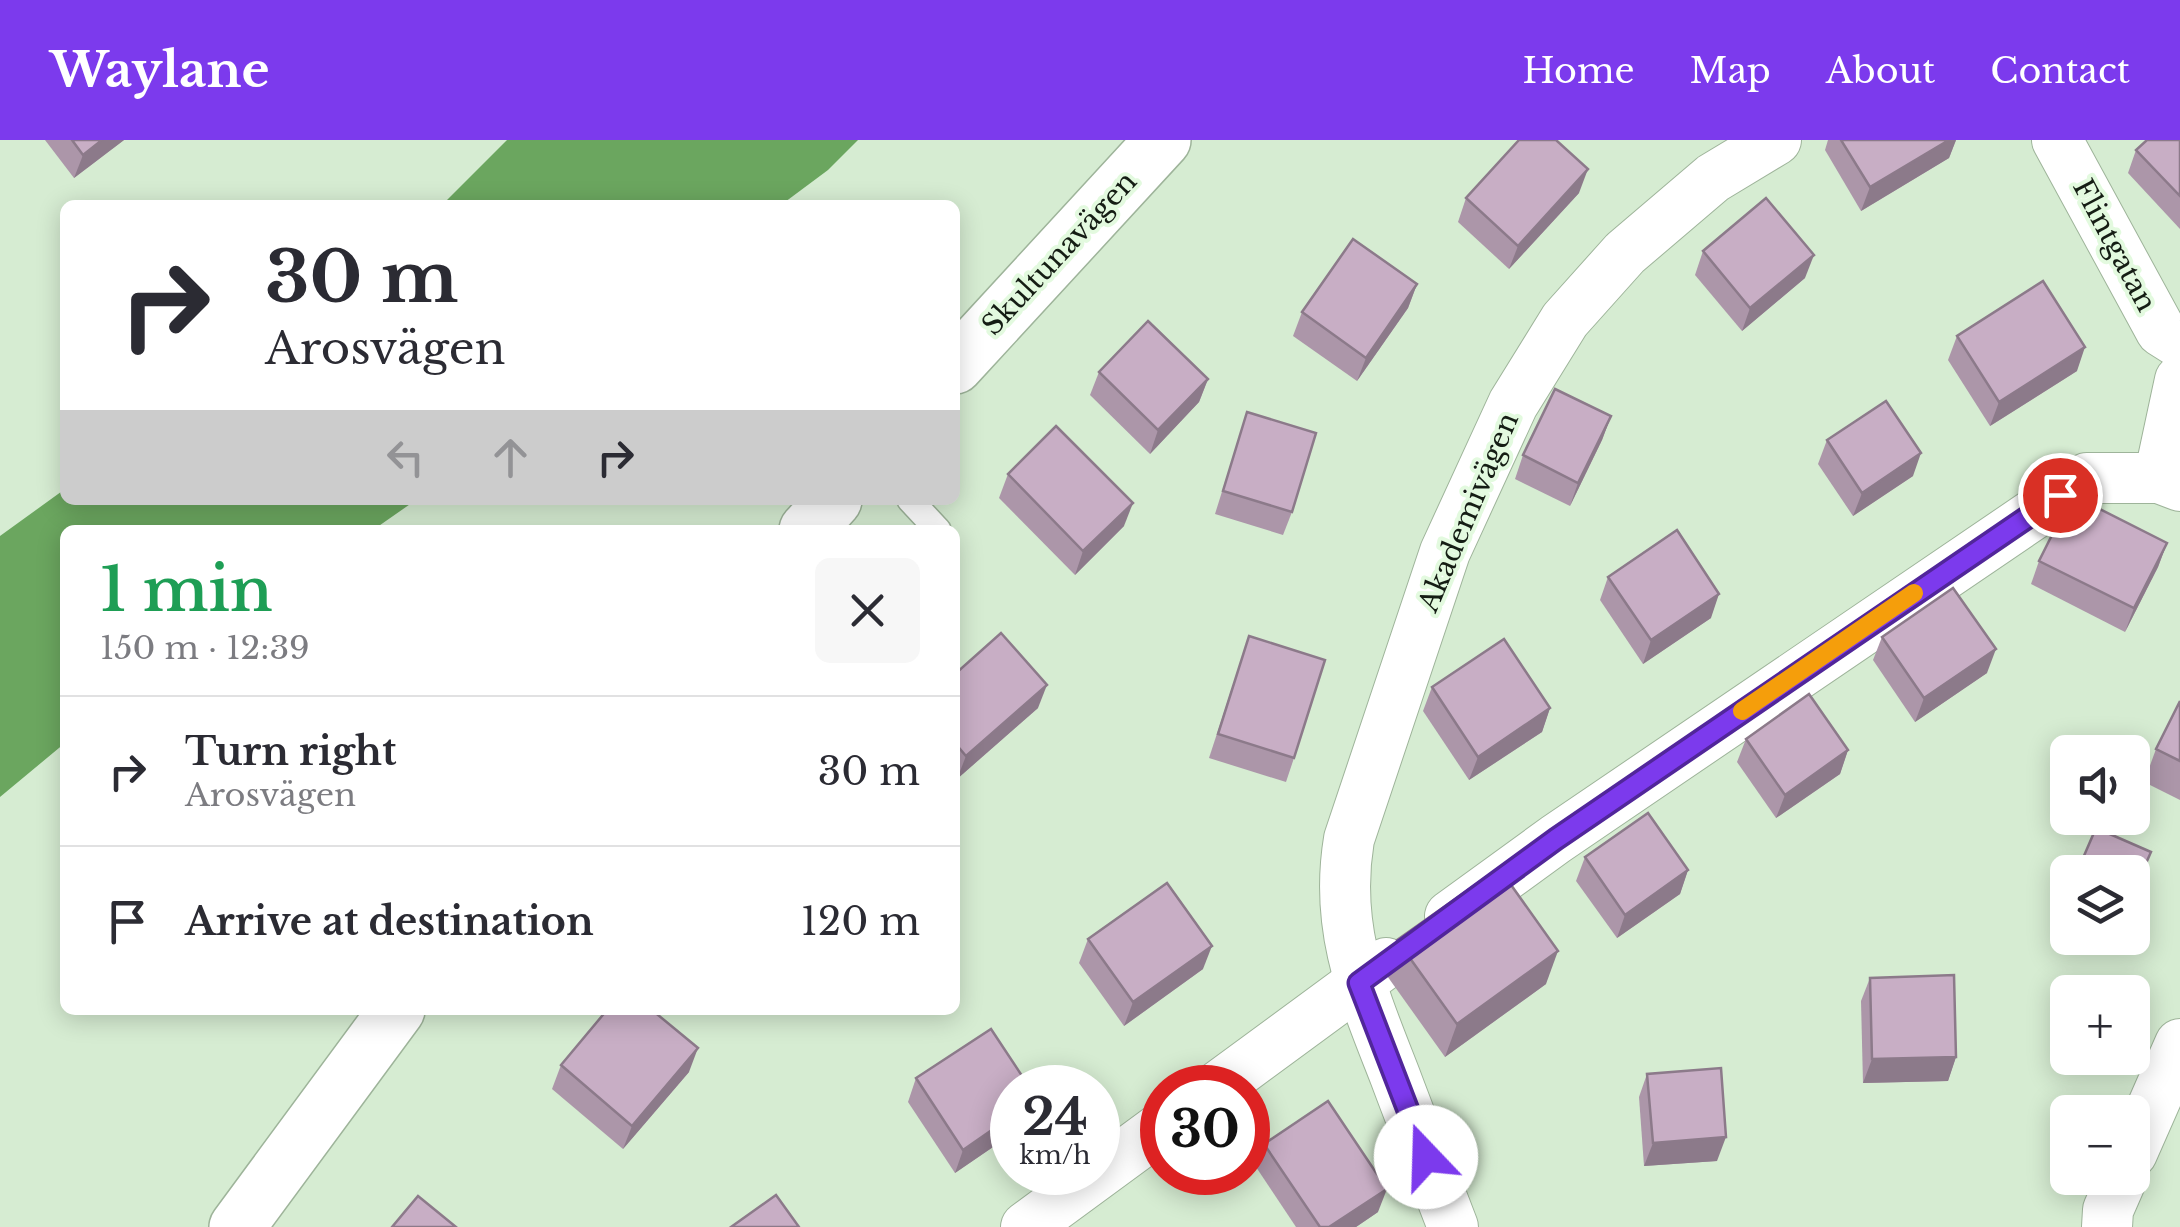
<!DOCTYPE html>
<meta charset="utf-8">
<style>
:root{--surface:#fff;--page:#f7f7f7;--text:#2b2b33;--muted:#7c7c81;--line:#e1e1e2;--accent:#7c3aed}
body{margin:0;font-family:"Libre Baskerville",serif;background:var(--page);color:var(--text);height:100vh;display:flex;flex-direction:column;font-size:38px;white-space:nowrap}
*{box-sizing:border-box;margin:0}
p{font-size:32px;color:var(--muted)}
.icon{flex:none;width:55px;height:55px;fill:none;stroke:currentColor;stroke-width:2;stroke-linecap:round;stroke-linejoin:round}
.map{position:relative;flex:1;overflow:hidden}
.sheet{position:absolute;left:60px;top:385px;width:900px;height:490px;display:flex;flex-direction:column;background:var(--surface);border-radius:15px;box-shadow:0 5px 25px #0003}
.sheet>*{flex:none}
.guide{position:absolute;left:60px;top:60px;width:900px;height:305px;border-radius:15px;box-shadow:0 5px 25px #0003;background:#fff;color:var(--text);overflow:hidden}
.controls{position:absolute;left:2050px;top:595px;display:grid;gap:20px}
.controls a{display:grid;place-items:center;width:100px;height:100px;border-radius:15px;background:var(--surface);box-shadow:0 5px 25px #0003;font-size:50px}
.speed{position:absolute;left:990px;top:925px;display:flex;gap:20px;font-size:50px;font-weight:700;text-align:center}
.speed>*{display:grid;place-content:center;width:130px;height:130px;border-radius:50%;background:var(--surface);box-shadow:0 5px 25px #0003;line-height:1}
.speed small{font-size:25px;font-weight:400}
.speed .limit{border:15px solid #d22;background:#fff;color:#111}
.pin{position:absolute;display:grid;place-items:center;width:85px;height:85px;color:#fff;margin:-42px;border:5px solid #fff;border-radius:50%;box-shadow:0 2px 10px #0007}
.me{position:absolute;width:110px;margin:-55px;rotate:339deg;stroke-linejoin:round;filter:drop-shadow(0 0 8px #0008)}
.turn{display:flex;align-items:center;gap:35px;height:210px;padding:0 40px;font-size:45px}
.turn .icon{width:130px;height:130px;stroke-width:2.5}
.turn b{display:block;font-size:70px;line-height:85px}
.lanes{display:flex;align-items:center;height:95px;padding:0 40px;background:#0003;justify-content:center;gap:50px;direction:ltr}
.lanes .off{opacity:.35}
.round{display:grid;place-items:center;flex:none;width:105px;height:105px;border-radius:15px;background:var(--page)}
.summary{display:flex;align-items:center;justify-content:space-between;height:170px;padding:0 40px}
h1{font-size:60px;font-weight:600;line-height:75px;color:#1e9e55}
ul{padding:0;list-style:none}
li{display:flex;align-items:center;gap:30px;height:150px;padding:0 40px;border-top:2px solid var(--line)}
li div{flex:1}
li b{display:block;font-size:38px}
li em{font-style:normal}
header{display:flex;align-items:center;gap:60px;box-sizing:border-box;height:140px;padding:0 50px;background:var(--accent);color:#fff}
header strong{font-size:48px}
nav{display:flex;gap:55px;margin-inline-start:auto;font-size:35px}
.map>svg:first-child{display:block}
.water{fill:#6ba65f}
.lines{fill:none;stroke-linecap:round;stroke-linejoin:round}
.lane-casing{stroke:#9eb49a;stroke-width:28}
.street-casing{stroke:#9eb49a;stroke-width:52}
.secondary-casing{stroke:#9eb49a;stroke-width:58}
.lane{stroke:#fff;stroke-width:25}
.street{stroke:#fff;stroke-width:50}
.secondary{stroke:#fff;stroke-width:55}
.wall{fill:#ac96a9}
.shaded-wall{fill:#8c7a8a}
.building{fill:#c8aec5;stroke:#8c7a8a;stroke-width:2.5}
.route-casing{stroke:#51269a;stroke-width:25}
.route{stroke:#7c3aed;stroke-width:18}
.slow{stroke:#f59e0b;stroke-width:18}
.labels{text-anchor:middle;stroke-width:8;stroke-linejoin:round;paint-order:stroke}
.street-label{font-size:28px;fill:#151d14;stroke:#e3fadf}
</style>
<header>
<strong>Waylane</strong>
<nav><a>Home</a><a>Map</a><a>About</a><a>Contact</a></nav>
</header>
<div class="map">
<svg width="2180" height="1087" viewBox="0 0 2180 1087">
<rect width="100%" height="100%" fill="#d6ecd2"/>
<g class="water">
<path d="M507,0H858L828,30L781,65H442Z"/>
<path d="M65,349V360H416L373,390H65V603L0,657V396Z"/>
</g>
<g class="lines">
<defs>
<path id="lane" d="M910,360L938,390"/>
<g id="street">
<path d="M2057,0L2161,191L2180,203"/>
<path d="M2159,338L2180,240"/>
<path d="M1450,776L1556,699L2087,338H2159L2180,346"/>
<path d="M1216,948L1386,823"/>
<path d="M2132,1013L2180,904"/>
<path d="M1026,1087L1162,987"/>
<path d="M1453,1087C1434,1037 1414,987 1395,936C1363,854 1334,789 1349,699L1445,412L1513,264L1565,180L1625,113L1713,38L1776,0"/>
<path d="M2107,1087L2108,1070L2122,1038"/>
</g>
<g id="secondary">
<path d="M955,226L1163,0"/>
<path d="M807,390L834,360"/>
<path d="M237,1087L397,870"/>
</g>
</defs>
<use href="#lane" class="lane-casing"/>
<use href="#street" class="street-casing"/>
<use href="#secondary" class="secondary-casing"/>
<use href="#lane" class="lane"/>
<use href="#street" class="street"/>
<use href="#secondary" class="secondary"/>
</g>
<g class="wall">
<path d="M45,0H124L74,38Z"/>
<path d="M1828,0H1956L1949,18L1861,71L1825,10Z"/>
<path d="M2180,0V89L2128,33L2136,10Z"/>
<path d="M1579,53L1509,129L1458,82L1466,58Z"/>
<path d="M1703,111L1805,138L1742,191L1695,135Z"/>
<path d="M1417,144L1408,168L1357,241L1293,196L1302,172Z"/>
<path d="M1957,196L2077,231L1990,286L1948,220Z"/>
<path d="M1099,232L1208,239L1199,262L1150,314L1090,255Z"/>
<path d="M1247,272L1292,372L1283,395L1215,374Z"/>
<path d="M1611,276L1602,300L1570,366L1515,339L1523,315Z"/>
<path d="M1827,300L1913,336L1853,376L1818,324Z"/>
<path d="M1008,334L1124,386L1075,435L999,358Z"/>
<path d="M2167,403L2158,427L2125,492L2031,444L2039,421Z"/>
<path d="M1608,437L1711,478L1643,524L1600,460Z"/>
<path d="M1249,496L1294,618L1286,642L1209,618Z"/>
<path d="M1882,497L1987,533L1915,582L1873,520Z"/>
<path d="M955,534L1038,568L957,639L955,637Z"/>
<path d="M1432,547L1550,568L1542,592L1469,640L1423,571Z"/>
<path d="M2180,561V660L2144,642L2156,609Z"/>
<path d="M1746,599L1848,610L1840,634L1776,678L1737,622Z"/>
<path d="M1585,717L1688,730L1680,754L1617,798L1576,741Z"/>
<path d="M2068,754V786L2057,782Z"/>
<path d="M2093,798H2115L2112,806Z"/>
<path d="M1088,799L1203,829L1124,886L1079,823Z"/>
<path d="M1397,800L1546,844L1445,917L1385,833Z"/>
<path d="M1870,838L1956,917L1948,941L1863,943L1861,861Z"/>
<path d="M561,925L689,932L623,1009L552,949Z"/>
<path d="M1647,934L1717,1021L1644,1026L1639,957Z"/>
<path d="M916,938L1012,948V994L955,1033L908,962Z"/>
<path d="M1264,1004L1378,1072L1356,1087H1296L1256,1027Z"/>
</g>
<g class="shaded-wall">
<path d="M102,0H124L74,38L83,15Z"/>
<path d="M1949,0H1956L1949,18L1861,71L1870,47Z"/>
<path d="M1588,29L1579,53L1509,129L1518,106Z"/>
<path d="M1814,115L1805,138L1742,191L1750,168Z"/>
<path d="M1417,144L1408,168L1357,241L1366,218Z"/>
<path d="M2085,207L2077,231L1990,286L1999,262Z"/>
<path d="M1208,239L1199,262L1150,314L1158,290Z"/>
<path d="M1611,276L1602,300L1570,366L1578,343Z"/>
<path d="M1921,313L1913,336L1853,376L1862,353Z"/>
<path d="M1133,363L1124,386L1075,435L1083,411Z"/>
<path d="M2167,403L2158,427L2125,492L2134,468Z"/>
<path d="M1719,454L1711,478L1643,524L1651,500Z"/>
<path d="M1996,509L1987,533L1915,582L1924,558Z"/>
<path d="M1047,545L1038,568L957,639L966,616Z"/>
<path d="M1550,568L1542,592L1469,640L1478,617Z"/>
<path d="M1848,610L1840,634L1776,678L1785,655Z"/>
<path d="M1688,730L1680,754L1617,798L1625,775Z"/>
<path d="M1212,806L1203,829L1124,886L1133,862Z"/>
<path d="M1558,811L1546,844L1445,917L1457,884Z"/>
<path d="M698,908L689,932L623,1009L632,986Z"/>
<path d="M1956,917L1948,941L1863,943L1872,919Z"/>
<path d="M1012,976V994L955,1033L963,1010Z"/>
<path d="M1726,997L1717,1021L1644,1026L1653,1003Z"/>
<path d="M1387,1049L1378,1072L1356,1087H1329Z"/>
</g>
<g class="building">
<path d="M72,0H102L83,15Z"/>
<path d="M1519,0H1556L1588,29L1518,106L1466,58Z"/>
<path d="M1841,0H1949L1870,47Z"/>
<path d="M2147,0H2180V56L2136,10Z"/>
<path d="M1766,58L1814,115L1750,168L1703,111Z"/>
<path d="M1353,99L1417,144L1366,218L1302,172Z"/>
<path d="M2043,141L2085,207L1999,262L1957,196Z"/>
<path d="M1148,181L1208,239L1158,290L1099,232Z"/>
<path d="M1555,249L1611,276L1578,343L1523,315Z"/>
<path d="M1886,261L1921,313L1862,353L1827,300Z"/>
<path d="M1247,272L1316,293L1292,372L1223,351Z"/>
<path d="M1056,286L1133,363L1083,411L1008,334Z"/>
<path d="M2072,355L2167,403L2134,468L2039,421Z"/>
<path d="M1677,390L1719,454L1651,500L1608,437Z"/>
<path d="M1953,448L1996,509L1924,558L1882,497Z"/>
<path d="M1001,493L1047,545L966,616L955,603V534Z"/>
<path d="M1249,496L1325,520L1294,618L1218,594Z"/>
<path d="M1504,499L1550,568L1478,617L1432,547Z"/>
<path d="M1809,554L1848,610L1785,655L1746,599Z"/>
<path d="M2180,561V621L2156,609Z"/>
<path d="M1648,673L1688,730L1625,775L1585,717Z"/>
<path d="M2096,688L2151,712L2132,755V732H2077Z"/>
<path d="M1499,728L1558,811L1457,884L1397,800Z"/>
<path d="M1167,743L1212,806L1133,862L1088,799Z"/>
<path d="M1954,835L1956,917L1872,919L1870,838Z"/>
<path d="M607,870H652L698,908L632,986L561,925Z"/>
<path d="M991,889L1030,948H1012V976L963,1010L916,938Z"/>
<path d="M1721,928L1726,997L1653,1003L1647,934Z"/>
<path d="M1328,961L1387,1049L1329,1087H1320L1264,1004Z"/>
<path d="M776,1055L799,1087H731Z"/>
<path d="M418,1056L456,1087H392Z"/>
</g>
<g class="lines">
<defs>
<path id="route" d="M1426,1017L1359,843L1556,699L2060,355"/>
</defs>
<use href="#route" class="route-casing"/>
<use href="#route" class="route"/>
<path class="slow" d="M1742,571L1914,453"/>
</g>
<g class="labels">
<g class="street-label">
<text transform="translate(2115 105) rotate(62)" y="10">Flintgatan</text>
<text transform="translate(1059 113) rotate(-47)" y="10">Skultunavägen</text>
<text transform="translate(1468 372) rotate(-67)" y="10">Akademivägen</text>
</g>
</g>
</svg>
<div class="controls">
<a><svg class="icon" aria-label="sound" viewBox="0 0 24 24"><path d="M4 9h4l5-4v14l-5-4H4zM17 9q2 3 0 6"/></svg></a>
<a><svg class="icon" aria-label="layers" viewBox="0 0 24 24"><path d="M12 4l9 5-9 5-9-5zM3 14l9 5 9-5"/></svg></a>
<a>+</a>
<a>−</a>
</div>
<div class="speed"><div>24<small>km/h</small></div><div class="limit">30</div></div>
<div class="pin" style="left:2060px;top:355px;background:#d93025"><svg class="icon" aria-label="arrive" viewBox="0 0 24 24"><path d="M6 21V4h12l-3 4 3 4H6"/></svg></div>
<svg class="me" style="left:1426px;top:1017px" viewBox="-20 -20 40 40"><circle r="19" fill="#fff"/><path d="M0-13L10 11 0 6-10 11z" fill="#7c3aed"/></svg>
<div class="guide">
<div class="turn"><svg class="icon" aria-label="right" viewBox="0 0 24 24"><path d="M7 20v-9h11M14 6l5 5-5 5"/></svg><div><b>30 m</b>Arosvägen</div></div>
<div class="lanes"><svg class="icon off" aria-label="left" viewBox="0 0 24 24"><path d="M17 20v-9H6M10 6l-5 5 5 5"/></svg><svg class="icon off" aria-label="ahead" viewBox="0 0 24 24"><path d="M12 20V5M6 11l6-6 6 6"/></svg><svg class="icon" aria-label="right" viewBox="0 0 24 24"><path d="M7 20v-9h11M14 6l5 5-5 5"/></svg></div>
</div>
<section class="sheet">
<div class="summary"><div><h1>1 min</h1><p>150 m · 12:39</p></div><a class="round"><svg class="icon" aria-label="close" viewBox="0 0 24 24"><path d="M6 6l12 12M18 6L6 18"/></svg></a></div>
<ul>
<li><svg class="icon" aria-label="right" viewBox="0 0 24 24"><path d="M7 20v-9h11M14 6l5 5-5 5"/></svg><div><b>Turn right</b><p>Arosvägen</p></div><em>30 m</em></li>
<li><svg class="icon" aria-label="arrive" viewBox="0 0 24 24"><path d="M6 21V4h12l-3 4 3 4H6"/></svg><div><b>Arrive at destination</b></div><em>120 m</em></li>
</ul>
</section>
</div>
